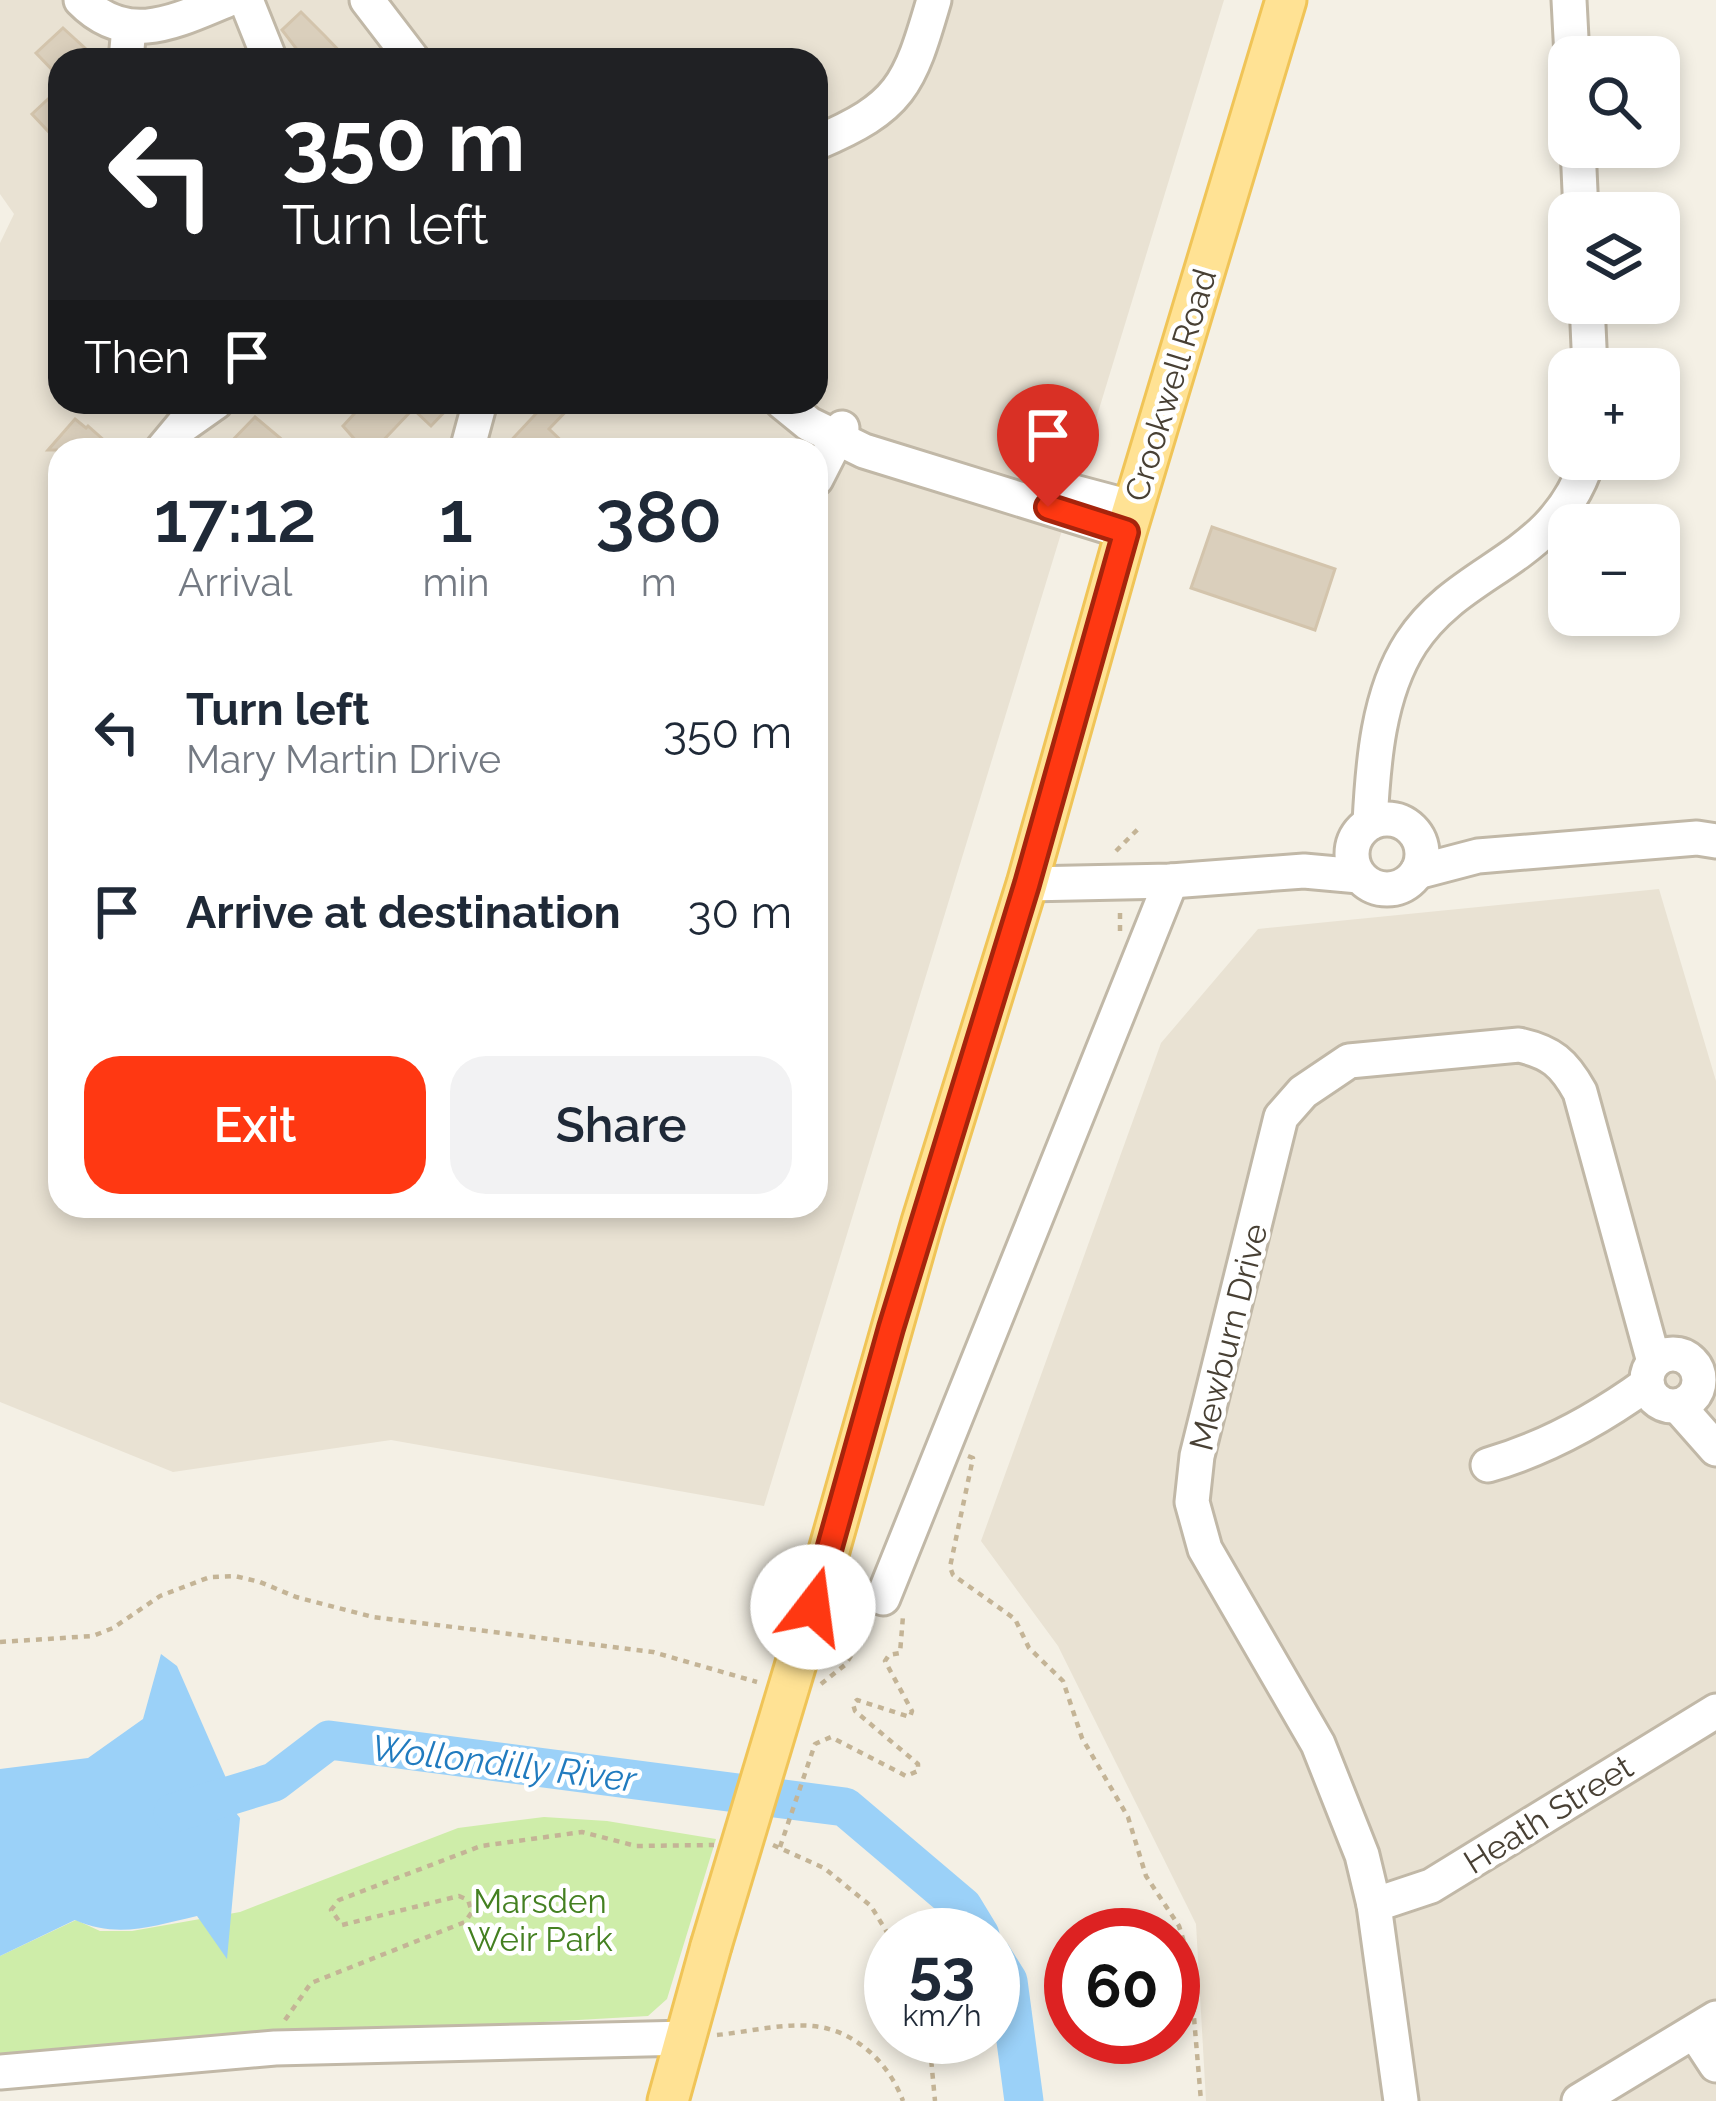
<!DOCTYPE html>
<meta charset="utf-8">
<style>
:root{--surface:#fff;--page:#f2f2f3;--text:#1f2937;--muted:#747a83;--accent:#ff3812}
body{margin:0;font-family:Raleway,sans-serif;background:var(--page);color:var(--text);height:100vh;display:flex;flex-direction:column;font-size:45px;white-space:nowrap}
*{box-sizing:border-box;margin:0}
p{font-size:39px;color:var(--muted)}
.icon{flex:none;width:66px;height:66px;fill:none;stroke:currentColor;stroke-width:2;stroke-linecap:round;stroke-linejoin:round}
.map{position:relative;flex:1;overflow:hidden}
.details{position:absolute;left:48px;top:438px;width:780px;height:780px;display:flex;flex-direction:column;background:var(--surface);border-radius:36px;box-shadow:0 6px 18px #0003}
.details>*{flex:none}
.guide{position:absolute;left:48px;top:48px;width:780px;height:366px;border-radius:36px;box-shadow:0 6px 18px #0003;background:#202124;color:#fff;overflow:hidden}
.controls{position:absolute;left:1548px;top:36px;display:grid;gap:24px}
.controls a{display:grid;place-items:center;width:132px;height:132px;border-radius:24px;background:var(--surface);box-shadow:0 6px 18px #0003;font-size:60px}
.speed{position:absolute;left:864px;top:1908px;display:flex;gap:24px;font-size:60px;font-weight:700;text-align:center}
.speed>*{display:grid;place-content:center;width:156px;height:156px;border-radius:50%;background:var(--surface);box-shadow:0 6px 18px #0003;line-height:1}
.speed small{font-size:30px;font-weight:400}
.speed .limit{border:18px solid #d22;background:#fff;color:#111}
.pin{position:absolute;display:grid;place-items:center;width:102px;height:102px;color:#fff;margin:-123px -51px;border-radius:50% 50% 50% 0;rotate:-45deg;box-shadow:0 0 12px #0007}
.pin .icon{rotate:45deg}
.me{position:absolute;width:132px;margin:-66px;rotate:15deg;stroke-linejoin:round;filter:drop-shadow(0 0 9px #0008)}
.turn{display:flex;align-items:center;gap:42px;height:252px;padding:0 36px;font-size:54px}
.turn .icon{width:156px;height:156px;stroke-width:2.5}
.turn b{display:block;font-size:84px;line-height:102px}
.then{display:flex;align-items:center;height:114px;padding:0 36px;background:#0003;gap:24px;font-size:45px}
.eta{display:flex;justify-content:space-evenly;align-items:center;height:204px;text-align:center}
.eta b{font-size:72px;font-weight:600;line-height:84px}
.cta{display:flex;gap:24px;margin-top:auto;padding:24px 36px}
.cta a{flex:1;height:138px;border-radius:36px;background:var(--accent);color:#fff;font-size:48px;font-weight:600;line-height:138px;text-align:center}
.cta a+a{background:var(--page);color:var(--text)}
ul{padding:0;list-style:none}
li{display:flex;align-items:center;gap:36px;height:180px;padding:0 36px}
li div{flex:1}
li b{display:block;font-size:45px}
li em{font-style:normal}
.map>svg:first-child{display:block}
.residential{fill:#e9e2d3;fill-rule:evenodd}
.green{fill:#ceeda9}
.water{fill:#9bd1f8}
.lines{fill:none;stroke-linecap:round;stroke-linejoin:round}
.river{stroke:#9bd1f8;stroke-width:39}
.building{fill:#dacfbc;stroke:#d3c4ac;stroke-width:3}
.minor-casing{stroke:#c1b8a7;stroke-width:39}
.major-casing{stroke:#f0c457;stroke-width:45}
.path{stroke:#c4b496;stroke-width:4.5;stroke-dasharray:6 6;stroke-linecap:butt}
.minor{stroke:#fff;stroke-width:33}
.major{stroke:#ffe294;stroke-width:39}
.major-bridge-casing{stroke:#f0c457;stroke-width:45;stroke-linecap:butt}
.major-bridge{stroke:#ffe294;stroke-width:39}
.route-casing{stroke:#a6240c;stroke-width:30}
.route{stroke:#ff3812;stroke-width:21}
.labels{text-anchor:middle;stroke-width:9;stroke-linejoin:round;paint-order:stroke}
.street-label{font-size:33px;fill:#484034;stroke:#fff}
.park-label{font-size:33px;fill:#448021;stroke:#fff}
.water-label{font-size:36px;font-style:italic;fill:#217bbf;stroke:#fff}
</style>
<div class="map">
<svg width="1716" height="2101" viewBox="0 0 1716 2101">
<rect width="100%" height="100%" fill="#f4f0e5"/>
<g class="residential">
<path d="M0,0H1224L764,1506L391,1440L173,1472L0,1402V243L14,214L0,194ZM60,60H816V402H60ZM60,450H816V1206H60Z"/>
<path d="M1659,889L1716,1081V2101H1206L1196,1924L1058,1646L981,1541L1161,1043L1258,929Z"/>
</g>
<path class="green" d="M544,1817L607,1821L716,1839L667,1999L648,2016L260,2038L0,2062V1956L76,1920L100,1931H132L240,1912L458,1828Z"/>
<path class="water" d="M161,1654L177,1666L226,1778L224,1798L240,1818L227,1959L197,1916C153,1926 118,1939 75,1920L0,1956V1769L88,1758L143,1719Z"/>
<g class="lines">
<g class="river">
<path d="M173,1813L274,1782L329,1740L845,1807L963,1907L980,1935"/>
<path d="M993,1957L1008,1981L1024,2101"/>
</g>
</g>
<g class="building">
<path d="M301,12L325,36L348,60H305L282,30Z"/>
<path d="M63,28L98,60H60V78L36,53Z"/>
<path d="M60,88V144L32,114Z"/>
<path d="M365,402H454L431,426L413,409L374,450H364L343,426Z"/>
<path d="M547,402H575L549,429L571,450H502Z"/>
<path d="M255,417L285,442L277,450H223Z"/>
<path d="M75,419L86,428L88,426L115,450H48Z"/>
<path d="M1212,527L1335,569L1315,630L1191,588Z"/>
</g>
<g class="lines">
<defs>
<g id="minor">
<path d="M81,0C127,47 176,21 227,0"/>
<path d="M246,0L270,60"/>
<path d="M367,0L413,60"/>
<path d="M1569,0L1572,57"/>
<path d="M126,60L129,27"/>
<path d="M816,143C901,107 909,86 934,0"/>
<path d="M1578,147L1581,213"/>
<path d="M1587,303L1590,369"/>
<path d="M782,402L809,424L864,451L1126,532"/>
<path d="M162,450L182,426L216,402"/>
<path d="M467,450L480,402"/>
<path d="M816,479L842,428"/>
<path d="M1055,487L1134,508"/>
<circle cx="1387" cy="854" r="35"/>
<path d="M1370,823C1373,763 1378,694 1411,643C1462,565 1555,563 1588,459"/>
<path d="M1417,872L1478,856L1697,838L1716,841"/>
<path d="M1027,884L1171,881L1304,871L1359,876"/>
<circle cx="1673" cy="1380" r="26"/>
<path d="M1678,1406L1716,1449"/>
<path d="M1488,1465C1544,1449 1600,1418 1647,1384"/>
<path d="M883,1598L1171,881"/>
<path d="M1374,1905L1431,1886L1716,1711"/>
<path d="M1695,2033L1716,2065"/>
<path d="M0,2072L275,2048L688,2038"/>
<path d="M1401,2101L1374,1905L1362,1855L1318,1744L1205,1549L1192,1502L1197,1456L1281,1117L1303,1092L1349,1061L1519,1045C1551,1052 1564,1063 1580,1092L1654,1362"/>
<path d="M1579,2101L1716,2018"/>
</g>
<g id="major">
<path d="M813,1607L922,1222L1027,884L1126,532L1286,0"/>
<path d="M668,2101L711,1946"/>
</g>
</defs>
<use href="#minor" class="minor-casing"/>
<use href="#major" class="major-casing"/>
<g class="path">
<path d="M1116,851L1138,829"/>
<path d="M1120,913V931"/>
<path d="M968,1456L973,1458L950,1567L953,1575L1015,1619L1029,1648L1063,1681L1082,1738L1128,1817L1146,1876L1179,1926L1189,1958L1201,2101"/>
<path d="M0,1642L93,1636L113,1628L160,1596L210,1577L235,1576L260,1582L296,1597L373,1617L653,1652L757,1682"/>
<path d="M821,1684L845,1665L874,1620"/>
<path d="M773,1845L824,1868L871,1906L891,1939"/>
<path d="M780,1847L815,1744L831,1737L906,1776L918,1771V1764L855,1711L853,1704L857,1700L910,1717L912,1711L885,1661L889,1655L900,1653L903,1616"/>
<path d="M285,2020L311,1983L465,1922L472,1912L468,1900L459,1896L342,1925L331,1910L339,1900L481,1846L582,1832L636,1846L714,1845"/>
<path d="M717,2035C747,2032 783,2023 813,2026C855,2030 889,2063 903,2101"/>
<path d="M929,2037L935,2101"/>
</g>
<use href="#minor" class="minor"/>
<use href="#major" class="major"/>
<defs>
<path id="major-bridge" d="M711,1946L813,1607"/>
</defs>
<use href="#major-bridge" class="major-bridge-casing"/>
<use href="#major-bridge" class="major-bridge"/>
</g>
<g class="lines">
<defs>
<path id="route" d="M813,1607L891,1328L1027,884L1126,532L1048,507"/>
</defs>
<use href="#route" class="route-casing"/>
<use href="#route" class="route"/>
</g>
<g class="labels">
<g class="street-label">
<text transform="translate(1170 385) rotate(-73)" y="12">Crookwell Road</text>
<text transform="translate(1228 1337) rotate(-76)" y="12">Mewburn Drive</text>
<text transform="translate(1548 1814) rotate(-32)" y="12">Heath Street</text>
</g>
<g class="park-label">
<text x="540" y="1913">Marsden<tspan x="540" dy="38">Weir Park</tspan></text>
</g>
<g class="water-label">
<text transform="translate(504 1763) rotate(7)" y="13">Wollondilly River</text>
</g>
</g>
</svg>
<div class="controls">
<a><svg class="icon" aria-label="search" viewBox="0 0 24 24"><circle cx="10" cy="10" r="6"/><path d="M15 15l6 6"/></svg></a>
<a><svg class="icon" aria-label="layers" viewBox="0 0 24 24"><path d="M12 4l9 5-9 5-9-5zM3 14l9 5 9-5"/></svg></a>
<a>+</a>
<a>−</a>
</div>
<div class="speed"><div>53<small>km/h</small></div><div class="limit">60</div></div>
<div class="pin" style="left:1048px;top:507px;background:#d93025"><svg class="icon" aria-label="arrive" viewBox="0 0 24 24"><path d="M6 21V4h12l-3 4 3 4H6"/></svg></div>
<svg class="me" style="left:813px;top:1607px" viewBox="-20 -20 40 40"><circle r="19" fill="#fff"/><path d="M0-13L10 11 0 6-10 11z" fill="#ff3812"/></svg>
<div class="guide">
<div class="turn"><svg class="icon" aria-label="left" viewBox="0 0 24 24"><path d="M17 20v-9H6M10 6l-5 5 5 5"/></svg><div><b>350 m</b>Turn left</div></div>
<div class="then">Then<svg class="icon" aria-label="arrive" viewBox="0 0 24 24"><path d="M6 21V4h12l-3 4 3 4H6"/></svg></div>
</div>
<section class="details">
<div class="eta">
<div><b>17:12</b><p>Arrival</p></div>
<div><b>1</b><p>min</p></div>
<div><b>380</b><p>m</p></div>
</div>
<ul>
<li><svg class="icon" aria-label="left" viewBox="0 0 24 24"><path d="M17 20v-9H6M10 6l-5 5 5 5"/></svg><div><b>Turn left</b><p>Mary Martin Drive</p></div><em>350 m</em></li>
<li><svg class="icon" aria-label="arrive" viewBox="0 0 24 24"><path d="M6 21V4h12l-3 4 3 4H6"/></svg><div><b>Arrive at destination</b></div><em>30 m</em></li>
</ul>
<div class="cta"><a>Exit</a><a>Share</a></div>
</section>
</div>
